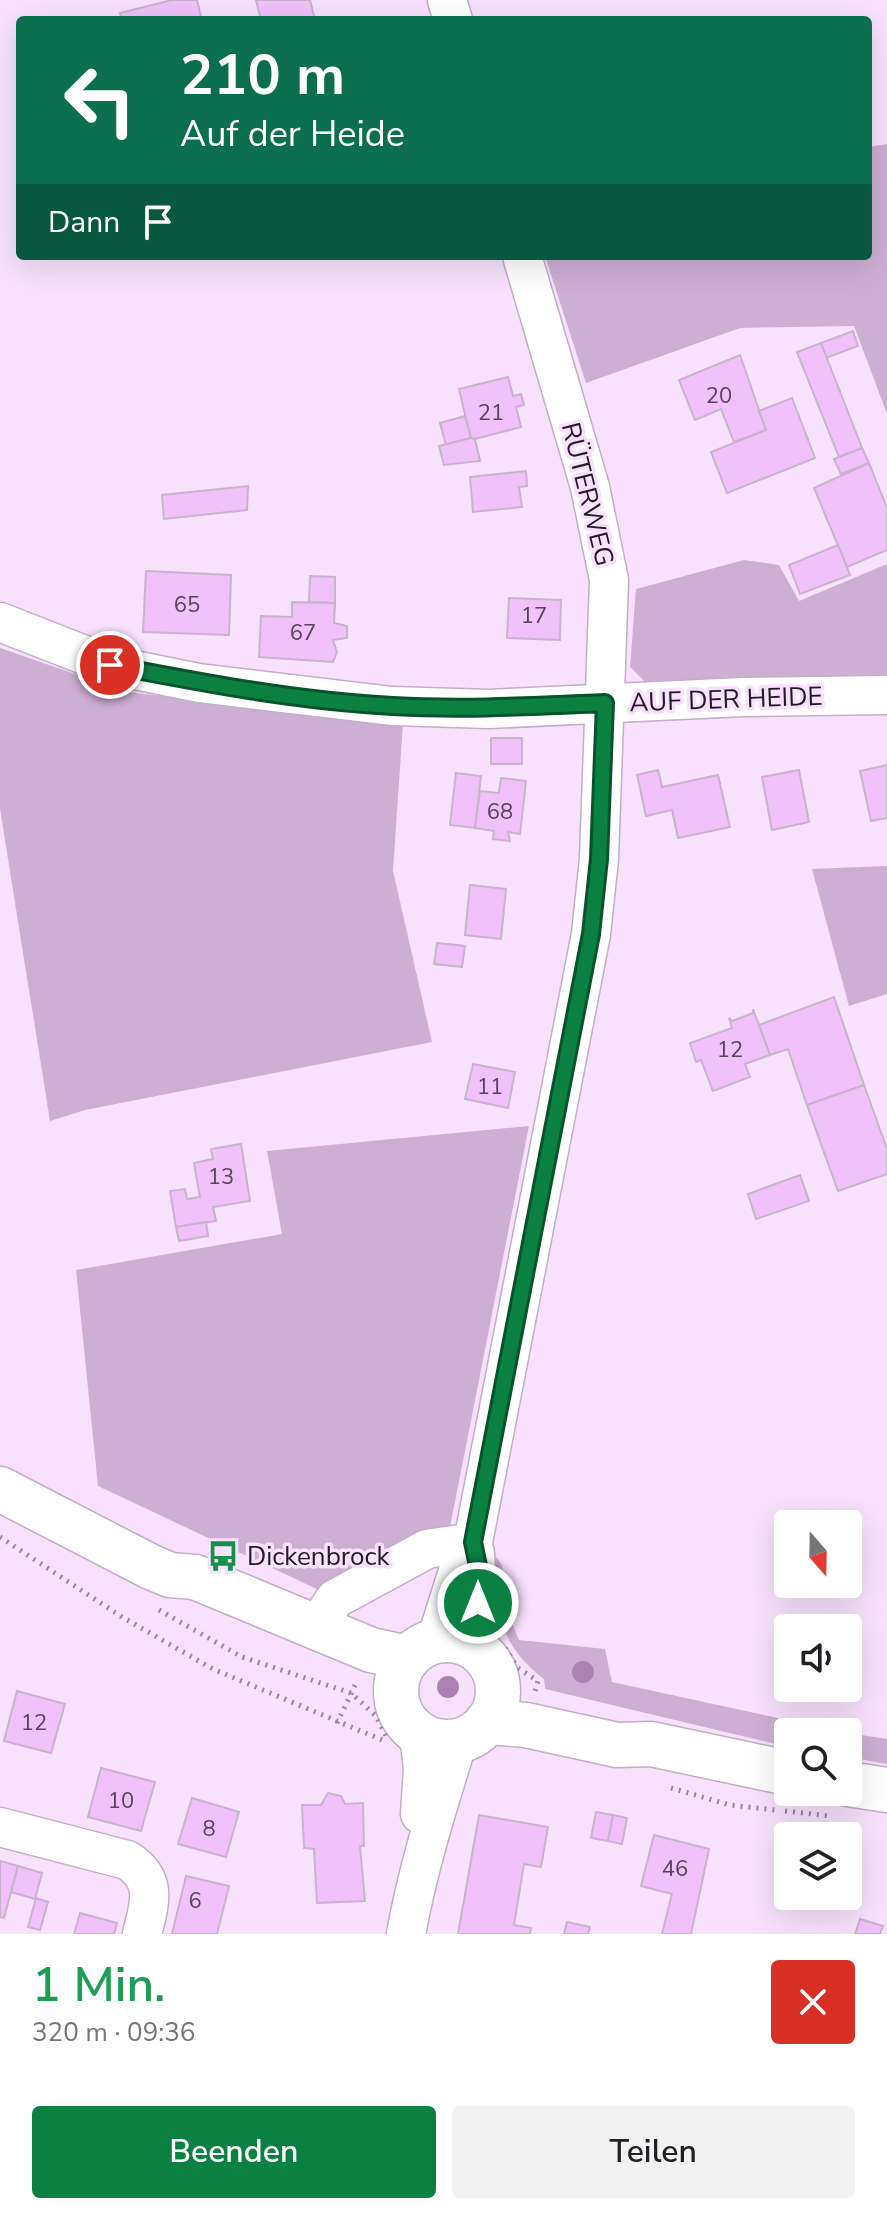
<!DOCTYPE html>
<html lang="de">
<meta charset="utf-8">
<style>
:root{--surface:#fff;--page:#f2f2f2;--text:#202124;--muted:#757577;--accent:#0b8043}
body{margin:0;font-family:"Nunito Sans",sans-serif;background:var(--page);color:var(--text);height:100vh;display:flex;flex-direction:column;font-size:30px;white-space:nowrap}
*{box-sizing:border-box;margin:0}
p{font-size:26px;color:var(--muted)}
.icon{flex:none;width:44px;height:44px;fill:none;stroke:currentColor;stroke-width:2;stroke-linecap:round;stroke-linejoin:round}
.map{position:relative;height:1934px;overflow:hidden}
.details{display:flex;flex-direction:column;background:var(--surface);flex:1}
.details>*{flex:none}
.guide{position:absolute;left:16px;top:16px;width:856px;height:244px;border-radius:8px;box-shadow:0 8px 32px #0002;background:#0b6e4f;color:#fff;overflow:hidden}
.needle{width:52px;rotate:160deg}
.buttons{position:absolute;left:774px;top:1510px;display:grid;gap:16px}
.buttons a{display:grid;place-items:center;width:88px;height:88px;border-radius:8px;background:var(--surface);box-shadow:0 8px 32px #0002;font-size:40px}
.pin{position:absolute;display:grid;place-items:center;width:68px;height:68px;color:#fff;margin:-34px;border:4px solid #fff;border-radius:50%;box-shadow:0 2px 8px #0007}
.me{position:absolute;width:88px;margin:-44px;rotate:0deg;stroke-linejoin:round;filter:drop-shadow(0 0 6px #0008)}
.turn{display:flex;align-items:center;gap:28px;height:168px;padding:0 32px;font-size:36px}
.turn .icon{width:104px;height:104px;stroke-width:2.5}
.turn b{display:block;font-size:56px;line-height:68px}
.then{display:flex;align-items:center;height:76px;padding:0 32px;background:#0003;gap:16px;font-size:30px}
.round{display:grid;place-items:center;flex:none;width:84px;height:84px;border-radius:8px;background:var(--page)}
.summary{display:flex;align-items:center;justify-content:space-between;height:136px;padding:0 32px}
h1{font-size:48px;font-weight:600;line-height:60px;color:#1e9e55}
.action{display:flex;gap:16px;margin-top:auto;padding:16px 32px}
.action a{flex:1;height:92px;border-radius:8px;background:var(--accent);color:#fff;font-size:32px;font-weight:600;line-height:92px;text-align:center}
.action a+a{background:var(--page);color:var(--text)}
.map>svg:first-child{display:block}
.green{fill:#cdafd4}
.building{fill:#f1c1fc;stroke:#c9b4ce;stroke-width:2}
.lines{fill:none;stroke-linecap:round;stroke-linejoin:round}
.minor-casing{stroke:#c3aec7;stroke-width:41}
.major-casing{stroke:#c3aec7;stroke-width:47}
.path{stroke:#97879b;stroke-width:5;stroke-dasharray:2 6;stroke-linecap:butt}
.minor{stroke:#fff;stroke-width:38}
.major{stroke:#fff;stroke-width:44}
.tree{fill:#ac82b5}
.route-casing{stroke:#07532c;stroke-width:20}
.route{stroke:#0b8043;stroke-width:14}
.labels{text-anchor:middle;stroke-width:7;stroke-linejoin:round;paint-order:stroke}
.number-label{font-size:22px;fill:#56445a}
.street-label{font-size:26px;fill:#221a24;stroke:#f7e1fc}
.poi-label{font-size:26px;fill:#221a24;stroke:#f7e1fc;text-anchor:start}
</style>
<div class="map">
<svg width="887" height="1934" viewBox="0 0 887 1934">
<rect width="100%" height="100%" fill="#f7e1fc"/>
<g class="green">
<path d="M887,144V414L854,326L740,328L586,383L545,256H868V147Z"/>
<path d="M744,560L779,565L799,601L887,564V681L646,683L630,667L636,589Z"/>
<path d="M0,648L127,692L403,723L393,871L432,1042L85,1110L50,1121L0,809Z"/>
<path d="M887,866V994L849,1006L812,869Z"/>
<path d="M529,1126L450,1527L321,1591L98,1486L76,1270L282,1234L267,1151Z"/>
<path d="M496,1557L502,1565L505,1606L519,1640L605,1649L612,1682L842,1732H788V1747L545,1689L544,1679C498,1643 497,1613 496,1557Z"/>
<path d="M848,1733L887,1739V1764L848,1757Z"/>
</g>
<g class="building">
<path d="M172,0H197L202,20H122L120,13Z"/>
<path d="M256,0H310L315,20H261Z"/>
<path d="M853,331L858,346L826,358L821,343Z"/>
<path d="M821,343L862,448L839,457L797,352Z"/>
<path d="M740,355L766,430L734,442L721,409L695,420L679,380Z"/>
<path d="M508,377L513,396L521,394L524,405L516,407L521,427L471,440L459,389Z"/>
<path d="M792,398L815,458L727,493L711,452L766,430L759,411Z"/>
<path d="M465,416L471,438L446,445L440,423Z"/>
<path d="M471,438L475,439L480,461L444,465L439,446Z"/>
<path d="M862,448L869,463L841,474L834,459Z"/>
<path d="M869,463L887,508V550L847,567L814,488Z"/>
<path d="M526,471L527,486L519,487L522,507L473,512L470,477Z"/>
<path d="M248,486L247,510L164,519L162,495Z"/>
<path d="M838,545L850,575L800,594L789,565Z"/>
<path d="M146,571L231,575L229,635L143,632Z"/>
<path d="M310,576L335,577V603L309,602Z"/>
<path d="M509,598L561,600L560,640L507,638Z"/>
<path d="M292,602L335,603L334,623L347,626V638L333,640L337,652L333,662L259,657L261,616L292,617Z"/>
<rect x="491" y="738" width="31" height="26"/>
<path d="M887,765V818L871,821L860,771Z"/>
<path d="M658,770L662,787L718,775L730,827L678,838L672,810L646,816L637,775Z"/>
<path d="M799,770L809,822L772,830L762,777Z"/>
<path d="M456,773L481,776L475,828L450,825Z"/>
<path d="M501,778L526,781L520,834L508,832L510,841L493,839L494,831L475,828L480,791L499,793Z"/>
<path d="M470,885L506,889L501,939L465,935Z"/>
<path d="M437,943L465,946L462,967L434,964Z"/>
<path d="M834,997L864,1085L807,1105L788,1049L770,1055L759,1025Z"/>
<path d="M753,1009L770,1055L745,1064L750,1077L713,1091L701,1060L696,1062L690,1043L732,1028L729,1018L732,1021L753,1013Z"/>
<path d="M473,1064L515,1072L508,1108L465,1099Z"/>
<path d="M864,1085L887,1149V1174L838,1191L807,1105Z"/>
<path d="M241,1144L250,1201L213,1207L216,1221L176,1227L170,1191L185,1189L187,1199L200,1197L194,1163L213,1159L211,1149Z"/>
<path d="M800,1175L809,1201L756,1219L748,1194Z"/>
<path d="M206,1222L208,1236L179,1241L176,1227Z"/>
<path d="M17,1691L65,1704L51,1753L4,1741Z"/>
<path d="M101,1768L155,1782L141,1831L88,1817Z"/>
<path d="M328,1793L341,1796L345,1804L363,1803L364,1846H360L365,1901L317,1903L314,1849L304,1848L302,1805H321Z"/>
<path d="M192,1798L239,1812L226,1857L178,1844Z"/>
<path d="M596,1812L613,1815L608,1841L591,1838Z"/>
<path d="M479,1815L548,1827L541,1867L524,1864L514,1925L531,1928L530,1934H458Z"/>
<path d="M613,1815L627,1818L622,1844L608,1841Z"/>
<path d="M654,1835L709,1849L691,1934H662L672,1894L641,1886Z"/>
<path d="M0,1861L18,1866L4,1918L0,1917Z"/>
<path d="M18,1866L42,1873L35,1899L11,1892Z"/>
<path d="M186,1876L229,1886L217,1934H172Z"/>
<path d="M36,1898L48,1902L40,1930L28,1927Z"/>
<path d="M80,1913L117,1923L114,1934H74Z"/>
<path d="M860,1919L883,1926L880,1934H855Z"/>
<path d="M567,1922L590,1927L588,1934H564Z"/>
</g>
<g class="lines">
<defs>
<g id="minor">
<path d="M447,0L453,20"/>
<path d="M0,622L110,665L199,683L392,706L489,709L743,697L887,695"/>
<path d="M315,1628L335,1599L427,1549L473,1542"/>
<path d="M436,1641L460,1565L473,1542L591,934L599,859L609,580L590,487L522,256"/>
<path d="M471,1646L478,1603L475,1553"/>
<path d="M419,1734L423,1769L420,1814"/>
<path d="M0,1827L127,1860C158,1879 150,1903 142,1934"/>
<path d="M406,1934C418,1868 438,1805 458,1741"/>
</g>
<g id="major">
<path d="M0,1489L151,1567L170,1575L195,1577L371,1650L408,1658"/>
<circle cx="447" cy="1691" r="51"/>
<path d="M487,1722L526,1725L617,1745L651,1744L788,1773"/>
<path d="M848,1784L887,1790"/>
</g>
</defs>
<use href="#minor" class="minor-casing"/>
<use href="#major" class="major-casing"/>
<g class="path">
<path d="M0,1537L122,1617L213,1669L387,1742"/>
<path d="M159,1610L242,1657L351,1693L376,1716L386,1736"/>
<path d="M505,1648L518,1668L538,1681L535,1691"/>
<path d="M337,1723L357,1681"/>
<path d="M671,1788L730,1805L775,1810"/>
<path d="M785,1811L830,1816"/>
</g>
<use href="#minor" class="minor"/>
<use href="#major" class="major"/>
</g>
<g class="tree">
<circle cx="583" cy="1672" r="11"/>
<circle cx="448" cy="1687" r="11"/>
</g>
<g class="lines">
<defs>
<path id="route" d="M110,665C204,683 297,701 393,706C464,710 534,706 605,703L599,859L591,934L473,1542L478,1566V1603"/>
</defs>
<use href="#route" class="route-casing"/>
<use href="#route" class="route"/>
</g>
<defs>
<symbol id="bus-bare" viewBox="-9 -9 18 18"><path d="M-5-6H5V4H4V6H2V4H-2V6H-4V4H-5ZM-3.5-4V0h7V-4ZM-3.5 1.2v1.5H-2V1.2ZM2 1.2v1.5H3.5V1.2Z" fill="#178e49" stroke="#f7e1fc" stroke-width="2.5" paint-order="stroke"/></symbol>
</defs>
<g fill-rule="evenodd">
<use href="#bus-bare" x="201" y="1534" width="44" height="44"/>
</g>
<g class="labels">
<g class="number-label">
<text x="719" y="403">20</text>
<text x="491" y="420">21</text>
<text x="187" y="612">65</text>
<text x="534" y="623">17</text>
<text x="303" y="640">67</text>
<text x="500" y="819">68</text>
<text x="730" y="1057">12</text>
<text x="490" y="1094">11</text>
<text x="221" y="1184">13</text>
<text x="34" y="1730">12</text>
<text x="121" y="1808">10</text>
<text x="209" y="1836">8</text>
<text x="675" y="1876">46</text>
<text x="195" y="1908">6</text>
</g>
<g class="street-label">
<text transform="translate(588 494) rotate(76)" y="9">RÜTERWEG</text>
<text transform="translate(726 699) rotate(-2)" y="9">AUF DER HEIDE</text>
</g>
<g class="poi-label">
<text x="247" y="1565">Dickenbrock</text>
</g>
</g>
</svg>
<div class="buttons">
<a><svg class="needle" viewBox="-14 -14 28 28"><path d="M0-13l5 13h-10z" fill="#e53935"/><path d="M0 13l5-13h-10z" fill="#757577"/></svg></a>
<a><svg class="icon" aria-label="sound" viewBox="0 0 24 24"><path d="M4 9h4l5-4v14l-5-4H4zM17 9q2 3 0 6"/></svg></a>
<a><svg class="icon" aria-label="search" viewBox="0 0 24 24"><circle cx="10" cy="10" r="6"/><path d="M15 15l6 6"/></svg></a>
<a><svg class="icon" aria-label="layers" viewBox="0 0 24 24"><path d="M12 4l9 5-9 5-9-5zM3 14l9 5 9-5"/></svg></a>
</div>
<div class="pin" style="left:110px;top:665px;background:#d93025"><svg class="icon" aria-label="arrive" viewBox="0 0 24 24"><path d="M6 21V4h12l-3 4 3 4H6"/></svg></div>
<svg class="me" style="left:478px;top:1603px" viewBox="-20 -20 40 40"><circle r="17" fill="#0b8043" stroke="#fff" stroke-width="3"/><path d="M0-11L8 9 0 5-8 9z" fill="#fff"/></svg>
<div class="guide">
<div class="turn"><svg class="icon" aria-label="left" viewBox="0 0 24 24"><path d="M17 20v-9H6M10 6l-5 5 5 5"/></svg><div><b>210 m</b>Auf der Heide</div></div>
<div class="then">Dann<svg class="icon" aria-label="arrive" viewBox="0 0 24 24"><path d="M6 21V4h12l-3 4 3 4H6"/></svg></div>
</div>
</div>
<section class="details">
<div class="summary"><div><h1>1 Min.</h1><p>320 m · 09:36</p></div><a class="round" style="background:#d93025;color:#fff"><svg class="icon" aria-label="close" viewBox="0 0 24 24"><path d="M6 6l12 12M18 6L6 18"/></svg></a></div>
<div class="action"><a>Beenden</a><a>Teilen</a></div>
</section>
